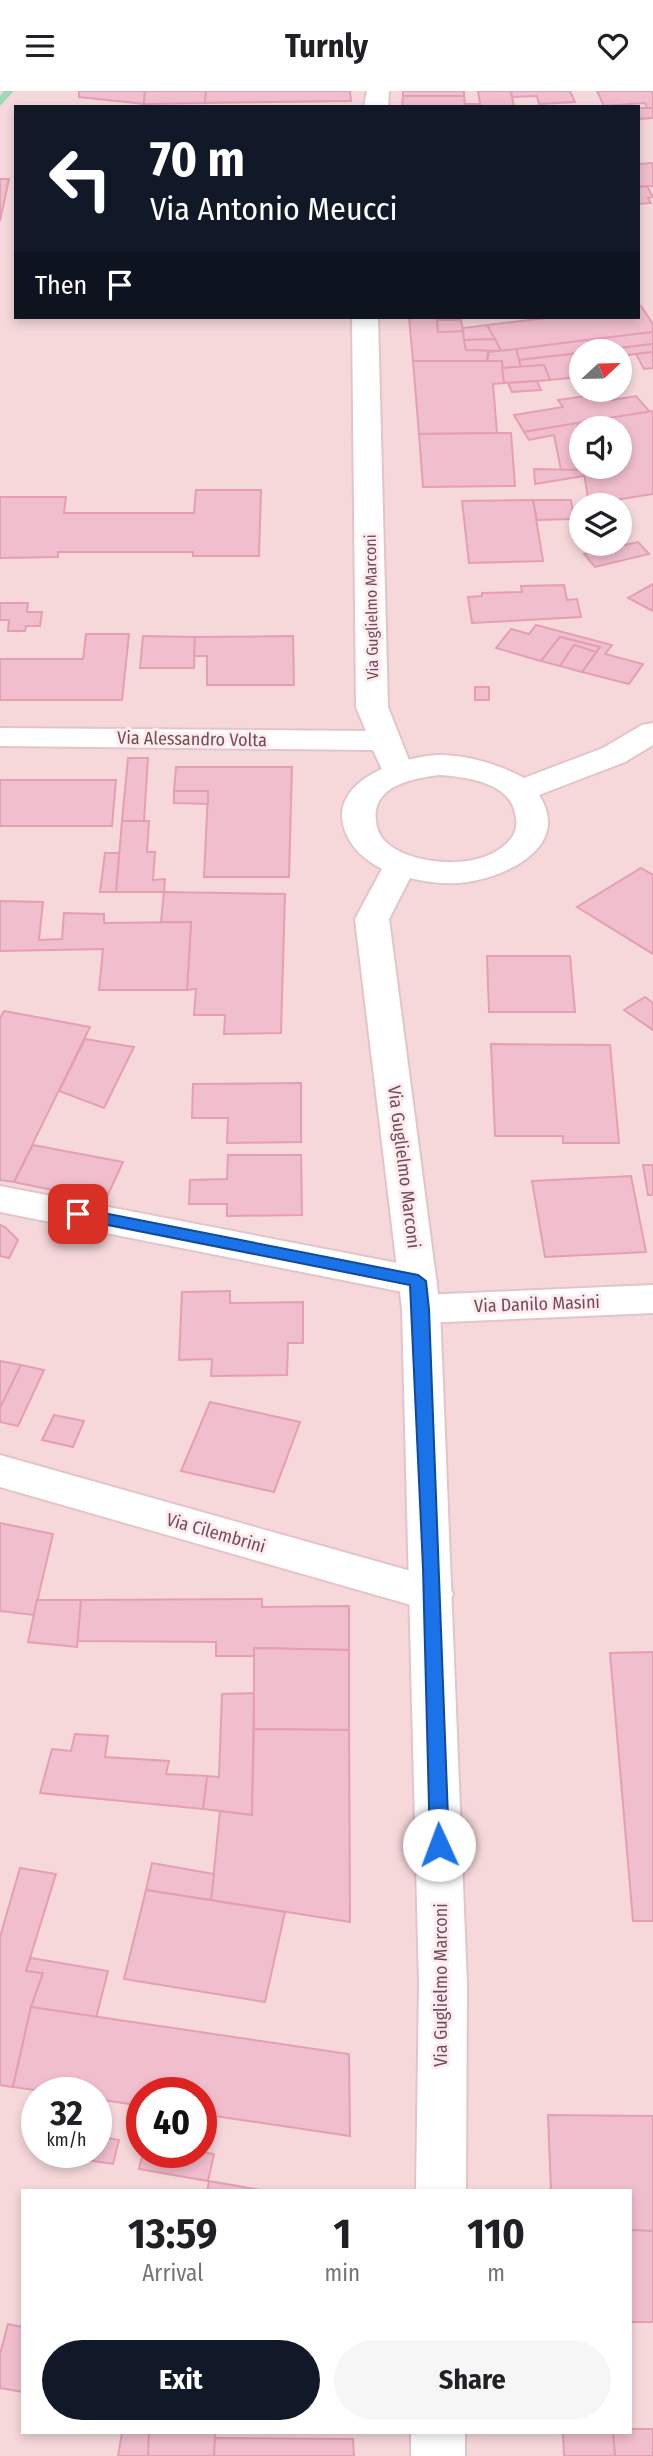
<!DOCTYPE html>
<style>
:root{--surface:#fff;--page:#f6f6f6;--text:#202124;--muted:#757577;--accent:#111827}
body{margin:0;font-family:"Fira Sans Condensed",sans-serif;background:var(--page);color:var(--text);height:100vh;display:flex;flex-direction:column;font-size:26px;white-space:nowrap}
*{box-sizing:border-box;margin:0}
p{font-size:23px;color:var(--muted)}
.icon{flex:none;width:38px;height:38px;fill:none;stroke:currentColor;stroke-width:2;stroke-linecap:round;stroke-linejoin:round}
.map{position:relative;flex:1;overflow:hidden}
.side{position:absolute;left:21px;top:2098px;width:611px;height:245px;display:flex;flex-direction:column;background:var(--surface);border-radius:0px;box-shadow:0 4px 10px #0003}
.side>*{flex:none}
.banner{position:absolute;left:14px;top:14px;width:626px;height:214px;border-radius:0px;box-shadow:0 4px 10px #0003;background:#111827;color:#fff;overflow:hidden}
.needle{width:46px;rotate:68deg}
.fabs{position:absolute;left:569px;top:248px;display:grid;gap:14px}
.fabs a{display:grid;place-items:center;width:63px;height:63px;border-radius:50%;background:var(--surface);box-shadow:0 4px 10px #0003;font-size:35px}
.speed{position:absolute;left:21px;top:1986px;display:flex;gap:14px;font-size:35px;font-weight:700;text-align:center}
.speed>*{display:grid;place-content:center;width:91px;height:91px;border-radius:50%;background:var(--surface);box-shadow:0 4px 10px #0003;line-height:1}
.speed small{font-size:18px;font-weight:400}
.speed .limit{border:10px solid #d22;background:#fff;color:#111}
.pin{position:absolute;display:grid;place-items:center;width:60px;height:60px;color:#fff;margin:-30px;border-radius:14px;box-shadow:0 4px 10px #0006}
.me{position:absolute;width:77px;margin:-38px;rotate:358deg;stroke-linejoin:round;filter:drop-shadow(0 0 5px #0008)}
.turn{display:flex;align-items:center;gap:24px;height:147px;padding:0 21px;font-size:32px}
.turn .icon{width:91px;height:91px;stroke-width:2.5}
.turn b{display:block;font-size:49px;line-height:60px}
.then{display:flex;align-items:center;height:66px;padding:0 21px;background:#0003;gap:14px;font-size:26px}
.eta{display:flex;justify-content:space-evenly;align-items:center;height:119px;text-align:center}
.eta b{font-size:42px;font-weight:700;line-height:49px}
.action{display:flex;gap:14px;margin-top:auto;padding:14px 21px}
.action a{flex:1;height:80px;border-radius:42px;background:var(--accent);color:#fff;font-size:28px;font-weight:700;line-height:80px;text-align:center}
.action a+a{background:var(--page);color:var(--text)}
header{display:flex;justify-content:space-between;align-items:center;height:91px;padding:0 21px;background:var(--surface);font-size:32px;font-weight:700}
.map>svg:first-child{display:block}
.residential{fill:#f6d8db;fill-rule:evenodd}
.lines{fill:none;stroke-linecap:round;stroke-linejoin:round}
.stream{fill:#a1d7bb;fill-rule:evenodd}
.building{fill:#f1becd;stroke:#e49fb3;stroke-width:2}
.minor-casing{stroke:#e3c4ca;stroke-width:4}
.tertiary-casing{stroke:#e3c4ca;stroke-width:4}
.minor{fill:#fff;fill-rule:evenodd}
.tertiary{fill:#fff;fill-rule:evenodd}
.route{fill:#1a73e8;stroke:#114b97;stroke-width:2}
.labels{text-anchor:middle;stroke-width:6;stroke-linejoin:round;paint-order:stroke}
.far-street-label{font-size:16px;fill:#754b59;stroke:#ffedee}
.street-label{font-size:18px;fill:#754b59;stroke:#ffedee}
</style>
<header><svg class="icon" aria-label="menu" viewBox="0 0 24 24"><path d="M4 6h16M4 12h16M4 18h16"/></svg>Turnly<svg class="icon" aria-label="heart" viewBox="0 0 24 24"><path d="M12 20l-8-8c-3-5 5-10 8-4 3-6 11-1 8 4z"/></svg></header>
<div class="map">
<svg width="653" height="2365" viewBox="0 0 653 2365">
<rect width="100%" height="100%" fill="#fce7e8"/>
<path class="residential" d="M0,0H653V2365H0ZM16,16H639V226H16ZM581,261H620V299H581ZM581,338H620V376H581ZM581,415H620V453H581ZM37,2002H96V2062H37ZM142,2002H201V2062H142ZM23,2100H630V2342H23Z"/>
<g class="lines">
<path class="stream" d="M4,0H14L0,15V5Z"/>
</g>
<g class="building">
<path d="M79,0H145L144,13L79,6Z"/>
<path d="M145,0H206L205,12L144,13Z"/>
<path d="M206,0H350L351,10L205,12Z"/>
<rect x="403" y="0" width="61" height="5"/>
<path d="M478,0H511L514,16H402L403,5H464L465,13H480Z"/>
<path d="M511,0H570L575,11L539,13L537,5L512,6Z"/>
<path d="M597,0H653V17H647L645,12L604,15Z"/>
<path d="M639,17H653V27L639,28Z"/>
<path d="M653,72V95L639,96V73Z"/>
<path d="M0,88H9L0,130Z"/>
<path d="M647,95L653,106L648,107L651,112L639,113V96Z"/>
<path d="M641,215L653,233V241L501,260L487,234L556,226H639V216Z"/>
<path d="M409,226H460L461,229H437L438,241L463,240L466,259L488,258L487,270H413Z"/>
<path d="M437,229H461L463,240L438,241Z"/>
<path d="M487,234L495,248L464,249L463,237Z"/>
<path d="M653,241V253L594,260L587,249Z"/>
<path d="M495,248L501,260L466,259L464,249Z"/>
<path d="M587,249L594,260L519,269L516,258Z"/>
<path d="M653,253V261L636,263L620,265V261L594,260Z"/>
<path d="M516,258L521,276L502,277V270H487L489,261Z"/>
<path d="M653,261V277L644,278L636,263Z"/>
<path d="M581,262V286L550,289L544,274L521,276L519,269Z"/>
<path d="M413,270H502L504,292L493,293L497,342L419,343Z"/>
<path d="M544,274L550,289L504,292L502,277Z"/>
<path d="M537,290L541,299L512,301L508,292Z"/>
<path d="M607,302L612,309L636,305L650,321L524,341L514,324L563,316L558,309Z"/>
<path d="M653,320V403L589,413L583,376H620V338H581V364L577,332Z"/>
<path d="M577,332L583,379H561L554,344L529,349L524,341Z"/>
<path d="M511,342L515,395L423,396L419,343Z"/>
<path d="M534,378L583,379L584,385L535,393Z"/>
<path d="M196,399H261L259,465H193V461H58V466L0,467V406H66L64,422H194Z"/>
<path d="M533,409L543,470L469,472L462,410Z"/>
<path d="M533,409H571L574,428L537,429Z"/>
<path d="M638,451L649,463L595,476L584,463Z"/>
<path d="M653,493V520L628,507Z"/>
<path d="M564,494L567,509L577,508L581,526L472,532L468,506L482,505V502L522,501L521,495Z"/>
<path d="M0,512H28L27,521H42L40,535H26L25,540H8L9,529H0Z"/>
<path d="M536,534L612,554L605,563L643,573L629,593L582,581L600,556L560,546L541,570L496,557L511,538L529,543Z"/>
<path d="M86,543H129L122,609H0V568H83Z"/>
<path d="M143,545L195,546L194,577H140Z"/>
<path d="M293,545L294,594H207V565H194L195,546Z"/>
<path d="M560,546L600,556L596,561L574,554L560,575L541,570Z"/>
<path d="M574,554L596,561L582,581L560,575Z"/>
<rect x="475" y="596" width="14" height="13"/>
<path d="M128,667H148L144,730H122Z"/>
<path d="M176,676H292L289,786H204L208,700H174Z"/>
<path d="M0,689H116L112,735H0Z"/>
<path d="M174,700H208V713L174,712Z"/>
<path d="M122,730H149L147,761H155L153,789L165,788L164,801H116Z"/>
<path d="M105,762H119L116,801H100Z"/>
<path d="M641,777L653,784V863L577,816Z"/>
<path d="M164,801L285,803L281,942L224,943L225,924H194L196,898L187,899L191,831H161Z"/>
<path d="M0,810L43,811L39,849L62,848L64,822L104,823V832L191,831L187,899H99L103,858L0,860Z"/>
<path d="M487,865H570L575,921H489Z"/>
<path d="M645,906L653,912V939L624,919Z"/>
<path d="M4,920L90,936L14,1091L0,1089V927Z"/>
<path d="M85,948L134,956L104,1017L59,1000Z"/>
<path d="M491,953L610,954L619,1052H563V1045H495Z"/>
<path d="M301,992V1051L227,1052L228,1027H192L193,993Z"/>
<path d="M33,1054L123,1071L105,1110L14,1091Z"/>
<path d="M228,1064H301L302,1124L227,1125V1113H189L190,1089L227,1088Z"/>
<path d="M643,1074H653V1104H648Z"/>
<path d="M631,1085L646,1161L545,1166L532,1090Z"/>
<path d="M0,1134L5,1136L18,1149L9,1167L0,1165Z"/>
<path d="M230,1200V1212L303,1211V1252H288L287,1284L211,1285L212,1268L179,1269L182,1201Z"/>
<path d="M0,1270L21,1274L0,1317Z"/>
<path d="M21,1274L44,1279L18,1335L0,1331V1317Z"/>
<path d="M210,1311L300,1331L274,1401L181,1380Z"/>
<path d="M54,1324L84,1330L73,1356L42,1349Z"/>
<path d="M0,1432L53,1443L34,1524L0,1520Z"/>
<path d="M262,1508V1516L349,1515V1559L254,1557L256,1565H216V1551L77,1550L81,1509Z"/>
<path d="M37,1509H81L77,1556L28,1551Z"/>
<path d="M254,1557L349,1559V1639L254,1638Z"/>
<path d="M653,1561V1830H633L610,1562Z"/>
<path d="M254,1602L252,1724L203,1718L207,1685L219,1686L222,1603Z"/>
<path d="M254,1638L349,1639L350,1831L211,1809L220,1720L252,1724Z"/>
<path d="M75,1643L108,1645L105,1666L169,1670L166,1683L207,1685L203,1718L40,1702L52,1658L71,1660Z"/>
<path d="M152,1772L214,1783L211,1809L146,1799Z"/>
<path d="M20,1777L56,1783L26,1880L43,1882L31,1916L13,1996L0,1994V1846Z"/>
<path d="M146,1799L285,1821L265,1911L124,1888Z"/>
<path d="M31,1867L108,1880L96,1927L31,1916L43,1882L26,1880Z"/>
<path d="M31,1916L349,1963L350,2045L201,2023V2002H142V2015L96,2008V2002H55L13,1996Z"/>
<path d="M548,2024L653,2025V2140L630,2139V2100H551Z"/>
<path d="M96,2045L119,2049L113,2073L40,2062H96Z"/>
<path d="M201,2061L214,2063L208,2090L139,2078L143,2062Z"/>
<path d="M209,2090L266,2100H207Z"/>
<path d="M630,2139L653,2140V2231H630Z"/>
<path d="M8,2233L23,2236V2301L0,2297V2263Z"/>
<path d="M630,2338H653V2365H615L613,2342H630Z"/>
<path d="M122,2342H149L148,2365H118Z"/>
<path d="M149,2342H215L214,2365H148Z"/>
<path d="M563,2342H613L615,2365H564Z"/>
<path d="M215,2347L353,2348L354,2365H214Z"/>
</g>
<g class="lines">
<defs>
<g id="minor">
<path d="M367,0H389L388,16H364Z"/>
<path d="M352,226H378L388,616L414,682L409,689L398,692L387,689L373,659L0,655V637L366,640L356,616Z"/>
<path d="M0,1095L418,1176L432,1180L437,1190L432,1200L418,1204L0,1121Z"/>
<path d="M653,1194V1222L421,1232L407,1228L402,1218L407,1208L421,1204Z"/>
<path d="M0,1364L432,1486L447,1491L453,1503L447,1515L432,1520L0,1396Z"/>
</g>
<g id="tertiary">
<path d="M653,632V654L625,671L539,704C573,757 503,788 459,792C442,793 426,791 410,787L389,828L440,1218L467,1893L466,2100H416L419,1893L402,1218L355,828L382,778C365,769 352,758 345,740C326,689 403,665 440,664C468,664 500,674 524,687L603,657L642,634ZM440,684C466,686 509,691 515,722C517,729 517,736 514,743C493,779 427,776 397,759C385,752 377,744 376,730C371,695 413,687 440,684Z"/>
<rect x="411" y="2342" width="54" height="23"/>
</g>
</defs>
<use href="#minor" class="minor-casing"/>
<use href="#tertiary" class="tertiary-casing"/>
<use href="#minor" class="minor"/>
<use href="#tertiary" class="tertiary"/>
</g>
<path class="route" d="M78,1117L418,1184L426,1190L429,1218L449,1754L446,1759L439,1762L433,1759L430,1754L423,1477L410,1194L73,1127L71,1123L73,1119Z"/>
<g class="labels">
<g class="far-street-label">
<text transform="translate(371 516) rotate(-91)" y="6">Via Guglielmo Marconi</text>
</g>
<g class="street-label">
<text transform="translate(192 648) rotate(1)" y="6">Via Alessandro Volta</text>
<text transform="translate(404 1076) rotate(83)" y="6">Via Guglielmo Marconi</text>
<text transform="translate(537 1213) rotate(-2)" y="6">Via Danilo Masini</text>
<text transform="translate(216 1442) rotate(16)" y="6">Via Cilembrini</text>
<text transform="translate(441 1894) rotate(-90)" y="6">Via Guglielmo Marconi</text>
</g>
</g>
</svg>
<div class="fabs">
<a><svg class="needle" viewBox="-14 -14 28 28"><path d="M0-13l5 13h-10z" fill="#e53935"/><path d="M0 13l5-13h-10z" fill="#757577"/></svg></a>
<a><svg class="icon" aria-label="sound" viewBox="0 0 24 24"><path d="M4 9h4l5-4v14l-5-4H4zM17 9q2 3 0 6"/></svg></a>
<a><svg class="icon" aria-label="layers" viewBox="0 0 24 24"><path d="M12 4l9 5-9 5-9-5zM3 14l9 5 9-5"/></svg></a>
</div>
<div class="speed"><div>32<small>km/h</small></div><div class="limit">40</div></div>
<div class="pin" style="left:78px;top:1123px;background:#d93025"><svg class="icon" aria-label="arrive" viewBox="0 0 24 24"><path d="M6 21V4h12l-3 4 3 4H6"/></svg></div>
<svg class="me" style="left:439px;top:1754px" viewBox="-20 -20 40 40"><circle r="19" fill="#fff"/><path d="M0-13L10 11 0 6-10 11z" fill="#1a73e8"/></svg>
<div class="banner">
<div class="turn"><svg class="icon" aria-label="left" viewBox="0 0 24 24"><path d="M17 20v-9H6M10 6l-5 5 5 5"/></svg><div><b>70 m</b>Via Antonio Meucci</div></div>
<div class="then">Then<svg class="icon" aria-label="arrive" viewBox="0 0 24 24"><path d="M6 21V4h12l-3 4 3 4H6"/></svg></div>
</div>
<section class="side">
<div class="eta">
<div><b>13:59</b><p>Arrival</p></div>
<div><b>1</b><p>min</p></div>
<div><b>110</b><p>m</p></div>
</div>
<div class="action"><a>Exit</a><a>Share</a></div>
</section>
</div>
